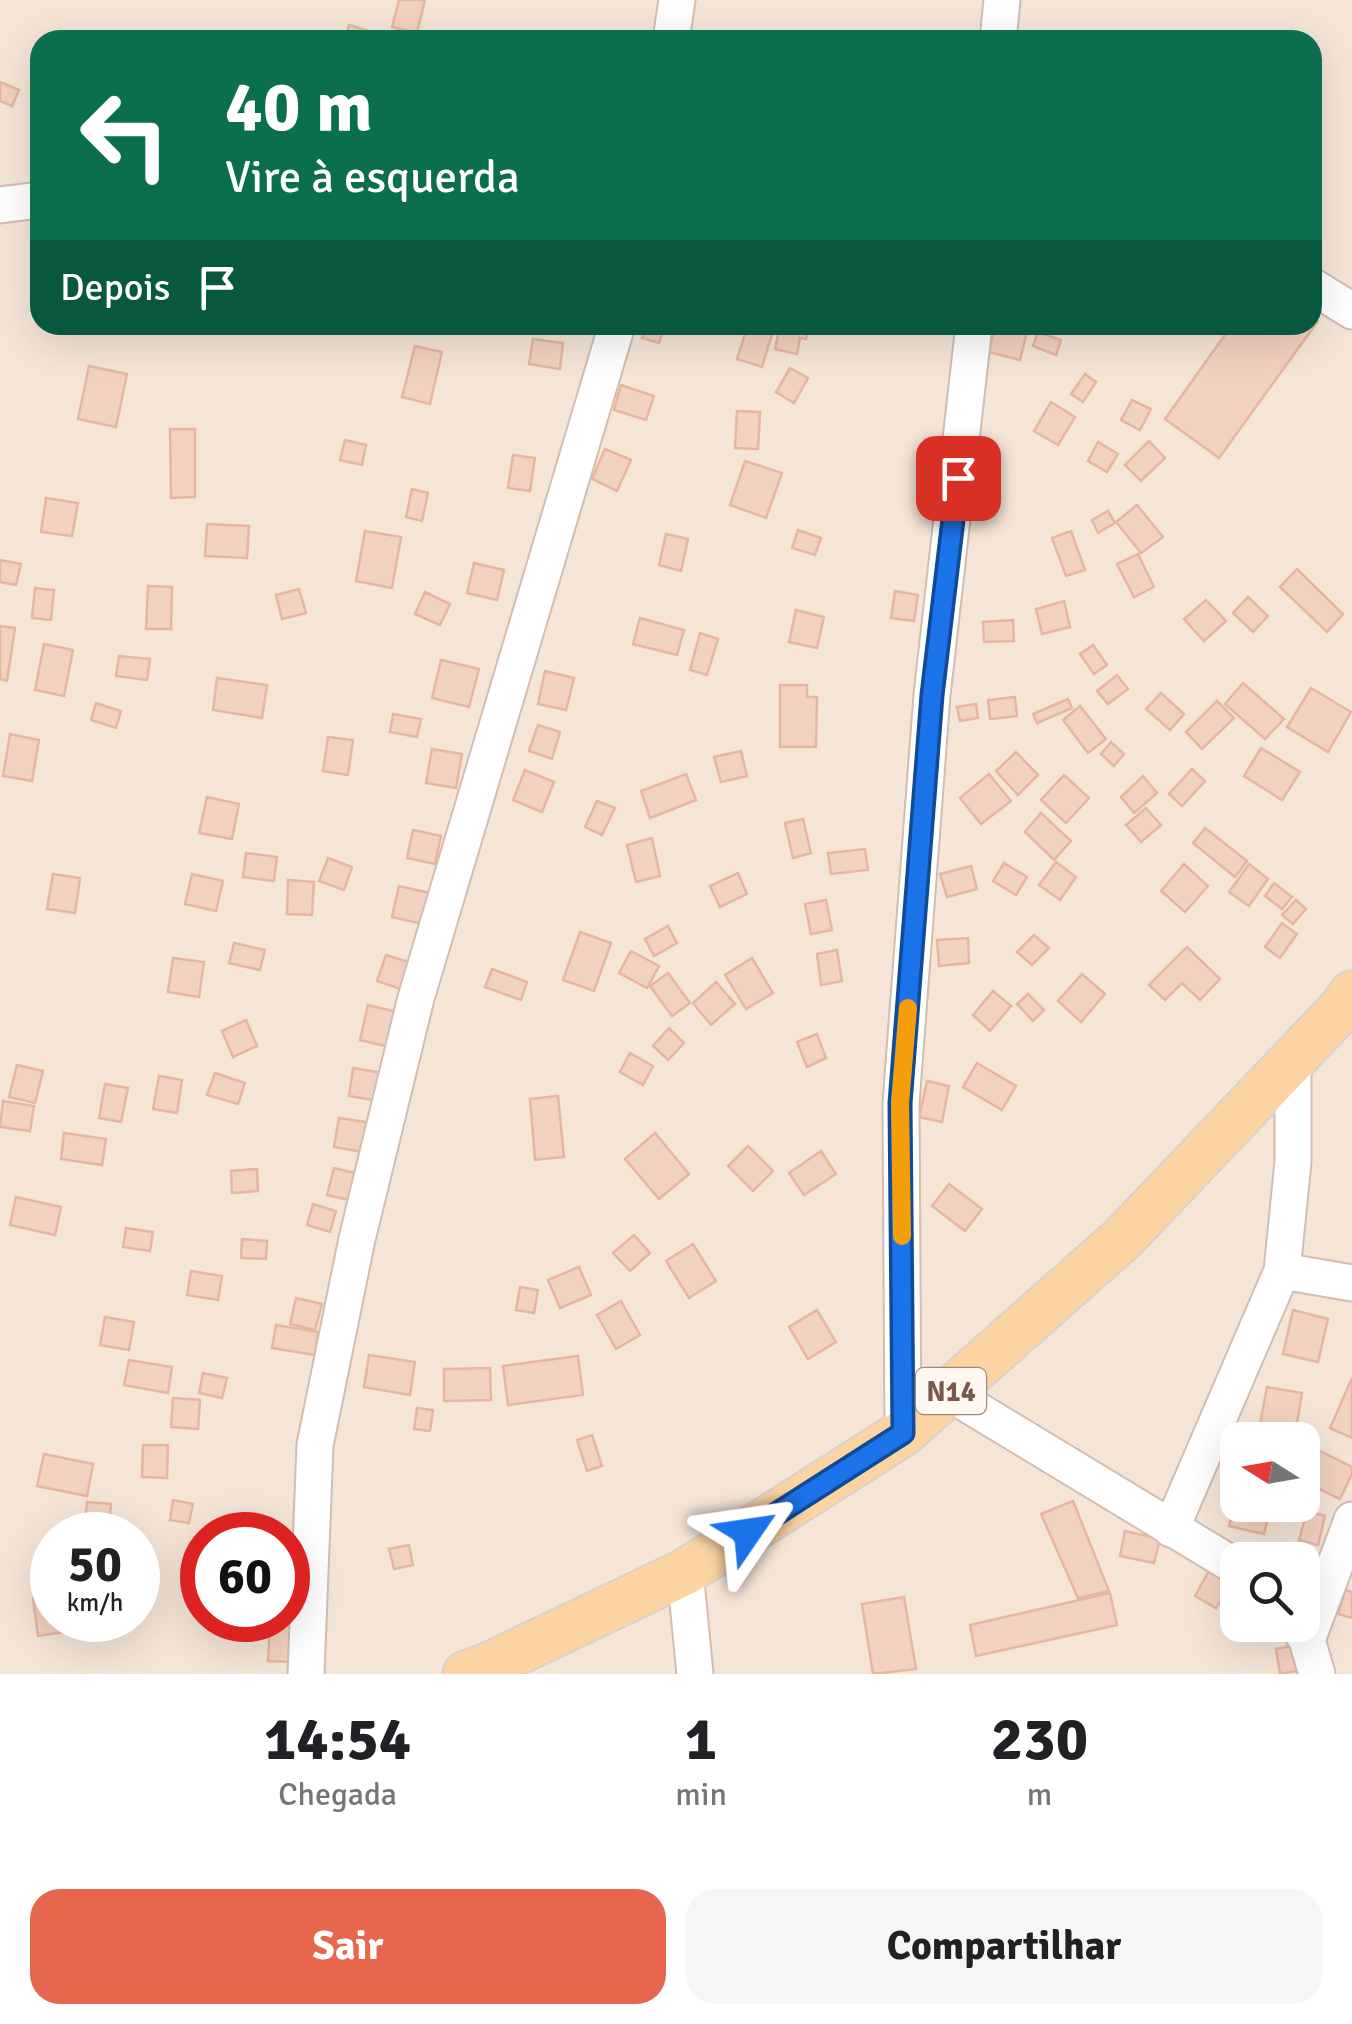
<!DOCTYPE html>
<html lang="pt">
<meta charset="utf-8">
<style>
:root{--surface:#fff;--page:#f6f6f6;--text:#202124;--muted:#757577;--accent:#e7664e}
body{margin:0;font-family:Signika,sans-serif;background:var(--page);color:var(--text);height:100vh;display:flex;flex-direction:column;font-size:38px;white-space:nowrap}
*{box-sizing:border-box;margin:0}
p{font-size:32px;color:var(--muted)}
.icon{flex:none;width:55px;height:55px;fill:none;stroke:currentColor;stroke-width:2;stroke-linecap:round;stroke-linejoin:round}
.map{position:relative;height:1674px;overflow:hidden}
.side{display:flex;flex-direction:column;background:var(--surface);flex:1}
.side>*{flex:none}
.hud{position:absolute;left:30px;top:30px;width:1292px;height:305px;border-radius:30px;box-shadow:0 10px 40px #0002;background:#0b6e4f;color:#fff;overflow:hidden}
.needle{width:65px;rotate:281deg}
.fabs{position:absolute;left:1220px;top:1422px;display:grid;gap:20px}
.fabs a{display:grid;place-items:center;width:100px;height:100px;border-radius:20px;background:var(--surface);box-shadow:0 10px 40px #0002;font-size:50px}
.speed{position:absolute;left:30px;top:1512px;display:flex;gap:20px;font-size:50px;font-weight:700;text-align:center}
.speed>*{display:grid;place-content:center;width:130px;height:130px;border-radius:50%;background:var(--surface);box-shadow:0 10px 40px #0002;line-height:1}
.speed small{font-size:25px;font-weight:400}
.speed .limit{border:15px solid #d22;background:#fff;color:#111}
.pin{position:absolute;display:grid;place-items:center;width:85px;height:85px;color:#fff;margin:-42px;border-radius:20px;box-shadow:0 5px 15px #0006}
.me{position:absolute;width:110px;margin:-55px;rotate:58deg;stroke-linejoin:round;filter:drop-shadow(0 0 8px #0008)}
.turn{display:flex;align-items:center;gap:35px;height:210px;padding:0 30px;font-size:45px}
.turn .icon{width:130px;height:130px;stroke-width:2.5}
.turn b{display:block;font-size:70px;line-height:85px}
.then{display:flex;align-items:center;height:95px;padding:0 30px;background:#0003;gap:20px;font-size:38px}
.eta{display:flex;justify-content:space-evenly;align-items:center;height:170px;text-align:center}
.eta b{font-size:60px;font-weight:800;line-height:70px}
.action{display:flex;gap:20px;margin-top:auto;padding:20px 30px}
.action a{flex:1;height:115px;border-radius:30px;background:var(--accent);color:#fff;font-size:40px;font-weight:800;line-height:115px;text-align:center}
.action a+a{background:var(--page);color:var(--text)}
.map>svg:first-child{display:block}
.residential{fill:#f5e5d7;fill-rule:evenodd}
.building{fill:#f3d1c0;stroke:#e6b6a0;stroke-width:2.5}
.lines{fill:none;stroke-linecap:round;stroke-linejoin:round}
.minor-casing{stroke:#d2bdb1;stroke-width:39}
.major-casing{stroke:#d9d1cd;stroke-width:49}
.minor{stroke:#fff;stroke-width:35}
.major{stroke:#fbd4a2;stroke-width:45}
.route-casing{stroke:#114b97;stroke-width:25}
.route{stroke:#1a73e8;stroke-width:18}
.slow{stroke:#f59e0b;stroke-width:18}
.labels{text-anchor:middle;stroke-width:9;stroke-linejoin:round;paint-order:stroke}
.shield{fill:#fff8f0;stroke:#a0897d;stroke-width:2.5}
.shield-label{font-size:28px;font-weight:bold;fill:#78594c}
</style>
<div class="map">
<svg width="1352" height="1674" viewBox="0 0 1352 1674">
<rect width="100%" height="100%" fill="#fdf4e9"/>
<path class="residential" d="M0,0H1352V1674H0ZM40,40H1312V325H40ZM1238,1440H1302V1505H1238ZM52,1535H138V1620H52ZM202,1535H288V1620H202ZM1238,1560H1302V1625H1238Z"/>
<g class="building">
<path d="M399,0H425L417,33L392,27Z"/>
<path d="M349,25L397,40H345Z"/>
<path d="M0,82L19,90L12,106L0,101Z"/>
<path d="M1312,317L1318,321L1219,458L1165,419L1232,325H1312Z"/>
<path d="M646,325H665L659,343L642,338Z"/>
<path d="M748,325L773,331L762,367L737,359Z"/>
<path d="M780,325H809L806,339L800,338L797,354L775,349Z"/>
<path d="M995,325H1016L1028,328L1020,360L989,352Z"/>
<path d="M1038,332L1061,340L1056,355L1033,346Z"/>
<path d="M533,339L563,343L560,369L529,364Z"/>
<path d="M415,346L442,352L430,404L402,397Z"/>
<path d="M89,366L127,374L116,427L78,419Z"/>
<path d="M790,368L808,378L794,403L776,392Z"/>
<path d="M1085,374L1096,382L1083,402L1071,394Z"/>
<path d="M621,385L654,396L646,420L614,410Z"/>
<path d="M1132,400L1151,409L1140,430L1121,420Z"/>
<path d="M1051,402L1075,417L1058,445L1034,431Z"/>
<path d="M737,411L760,412L758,449L735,448Z"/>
<path d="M170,429H195V497L171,498Z"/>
<path d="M345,440L366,445L362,465L340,460Z"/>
<path d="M1149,441L1165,458L1141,481L1125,465Z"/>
<path d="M1098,442L1118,454L1107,472L1088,461Z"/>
<path d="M605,449L631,460L617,491L592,479Z"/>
<path d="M513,455L535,458L530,491L508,488Z"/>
<path d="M745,461L782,473L766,518L730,505Z"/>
<path d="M412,489L428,493L422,521L406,517Z"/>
<path d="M46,498L78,503L72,536L41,532Z"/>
<path d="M1137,505L1163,537L1141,553L1116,522Z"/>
<path d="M1108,511L1115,523L1098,533L1092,520Z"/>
<path d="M207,524L249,526L247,558L205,556Z"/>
<path d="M798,530L821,538L815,555L792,548Z"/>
<path d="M365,531L401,537L392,588L356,581Z"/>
<path d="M1071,531L1085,570L1066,576L1052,538Z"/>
<path d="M666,534L688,539L681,571L659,565Z"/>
<path d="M1138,554L1154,587L1134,597L1117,564Z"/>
<path d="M0,560L21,564L16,585L0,582Z"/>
<path d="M474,563L504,570L497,600L467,593Z"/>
<path d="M1297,569L1343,614L1327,632L1280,587Z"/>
<path d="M148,586L172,587L171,629H146Z"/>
<path d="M35,588L54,590L51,620L32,618Z"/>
<path d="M299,589L306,613L282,619L276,595Z"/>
<path d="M895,591L918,595L914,621L891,618Z"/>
<path d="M425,592L450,604L440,625L415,614Z"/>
<path d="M1248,597L1268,616L1253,632L1233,613Z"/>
<path d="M1206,600L1226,621L1204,641L1184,619Z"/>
<path d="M1064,601L1070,627L1042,634L1036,609Z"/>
<path d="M796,610L824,617L817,648L789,642Z"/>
<path d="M640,618L684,630L677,655L633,644Z"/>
<path d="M1013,620L1014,641L984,642L983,622Z"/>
<path d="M0,626L15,628L7,681L0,679Z"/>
<path d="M700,633L718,639L707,675L690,670Z"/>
<path d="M44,644L73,650L64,696L35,690Z"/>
<path d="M1093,645L1107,665L1094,674L1080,654Z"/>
<path d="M119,656L150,659L147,680L116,676Z"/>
<path d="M441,660L479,669L469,707L432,698Z"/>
<path d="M545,671L574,678L566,710L538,704Z"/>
<path d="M1117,675L1128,689L1108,704L1097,691Z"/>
<path d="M217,678L267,685L262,718L213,710Z"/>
<path d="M1243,683L1284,719L1265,739L1225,704Z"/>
<path d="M780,685H807V697H817L816,747H780Z"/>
<path d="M1311,688L1351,712L1328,752L1287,727Z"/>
<path d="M1161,693L1184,714L1170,730L1146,709Z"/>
<path d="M1015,697L1017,716L990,719L988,700Z"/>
<path d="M1068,699L1072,708L1037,723L1033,714Z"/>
<path d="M1217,701L1234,718L1202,749L1186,732Z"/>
<path d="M96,703L121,711L116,728L91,720Z"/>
<path d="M976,704L978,718L960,721L957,707Z"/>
<path d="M1080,706L1106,739L1088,753L1063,720Z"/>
<path d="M393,714L421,719L417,737L390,732Z"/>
<path d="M538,725L560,732L552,759L529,751Z"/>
<path d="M10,734L39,740L32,781L3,776Z"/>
<path d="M328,737L353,740L348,775L323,771Z"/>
<path d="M1111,742L1124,754L1114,766L1101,754Z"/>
<path d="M1261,748L1300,772L1282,800L1244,776Z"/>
<path d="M432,749L462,754L456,788L426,783Z"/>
<path d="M741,751L747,776L721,782L714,757Z"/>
<path d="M1016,752L1038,775L1018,795L996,771Z"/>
<path d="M1192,769L1205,781L1182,806L1169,794Z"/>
<path d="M525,770L554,782L542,812L513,800Z"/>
<path d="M686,774L696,800L650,818L641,791Z"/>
<path d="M989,774L1011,801L981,824L960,798Z"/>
<path d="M1064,775L1089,798L1066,823L1041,800Z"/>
<path d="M1143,776L1157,793L1134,813L1121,797Z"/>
<path d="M207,797L239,804L232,839L199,833Z"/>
<path d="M597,801L615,808L602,835L585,827Z"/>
<path d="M1146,808L1161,825L1141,842L1126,825Z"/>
<path d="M1041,813L1071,841L1054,860L1025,832Z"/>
<path d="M803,819L811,853L793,858L785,823Z"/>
<path d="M1205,828L1247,861L1235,877L1193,843Z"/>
<path d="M413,830L441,836L435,864L407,858Z"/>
<path d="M652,838L660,876L636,882L627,845Z"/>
<path d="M865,849L868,870L831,874L828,853Z"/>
<path d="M246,853L277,857L274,881L243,877Z"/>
<path d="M328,858L352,867L344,890L319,881Z"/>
<path d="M1056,862L1076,877L1060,900L1039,885Z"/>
<path d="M1004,863L1027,877L1016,895L993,881Z"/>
<path d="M1184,864L1208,886L1185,912L1161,891Z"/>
<path d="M1249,864L1268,879L1249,906L1229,892Z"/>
<path d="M971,866L977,889L947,897L940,874Z"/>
<path d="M738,873L747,894L720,907L710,886Z"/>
<path d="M53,874L80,878L75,913L47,909Z"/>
<path d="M192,874L223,881L216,911L185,904Z"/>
<path d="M288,880L314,882L312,915L287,914Z"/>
<path d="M1274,883L1292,897L1282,909L1265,896Z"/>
<path d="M399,886L430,893L423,924L392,917Z"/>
<path d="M826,900L832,930L811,934L805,904Z"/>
<path d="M1296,900L1306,909L1293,924L1282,915Z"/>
<path d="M1282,923L1297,934L1280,958L1265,947Z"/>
<path d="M668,926L677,943L654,956L645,939Z"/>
<path d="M580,932L611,943L594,991L563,980Z"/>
<path d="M1034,935L1049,948L1032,965L1017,952Z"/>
<path d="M968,938L969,963L939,966L937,940Z"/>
<path d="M234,943L265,950L260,970L229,963Z"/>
<path d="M1187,947L1220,979L1200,1000L1182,983L1165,1000L1149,985Z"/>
<path d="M837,950L842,981L821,985L817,954Z"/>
<path d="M631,951L659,966L647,988L619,973Z"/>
<path d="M386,955L412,963L403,990L377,981Z"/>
<path d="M173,958L204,962L199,997L168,992Z"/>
<path d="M752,958L773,993L746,1009L725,975Z"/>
<path d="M492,969L527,982L521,1000L485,987Z"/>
<path d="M668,973L690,1003L672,1016L650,986Z"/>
<path d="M1082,974L1105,994L1081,1022L1058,1001Z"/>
<path d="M716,982L735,1004L711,1025L693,1003Z"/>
<path d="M993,991L1011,1006L990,1031L973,1015Z"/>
<path d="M1028,994L1044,1010L1033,1021L1017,1004Z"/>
<path d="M368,1005L401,1013L393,1048L360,1040Z"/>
<path d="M246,1020L257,1046L233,1057L222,1031Z"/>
<path d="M669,1028L684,1043L668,1060L653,1046Z"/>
<path d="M817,1034L826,1058L807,1067L797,1042Z"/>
<path d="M630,1053L653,1066L643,1085L620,1072Z"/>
<path d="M977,1063L1016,1086L1002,1110L963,1087Z"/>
<path d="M17,1065L43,1071L35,1103L9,1097Z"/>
<path d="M353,1068L383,1073L379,1101L349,1096Z"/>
<path d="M215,1073L245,1083L238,1104L207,1095Z"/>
<path d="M159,1076L182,1080L177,1113L153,1109Z"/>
<path d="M927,1081L949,1086L942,1122L919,1117Z"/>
<path d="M105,1084L128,1088L121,1122L99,1118Z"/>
<path d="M558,1096L564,1157L535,1160L530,1099Z"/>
<path d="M3,1101L34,1106L30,1131L0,1127Z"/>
<path d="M339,1118L373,1123L368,1153L334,1147Z"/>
<path d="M64,1133L106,1139L102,1165L61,1159Z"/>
<path d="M655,1133L689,1174L659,1199L625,1159Z"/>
<path d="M748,1146L773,1171L753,1191L728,1166Z"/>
<path d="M821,1151L836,1174L804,1195L789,1173Z"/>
<path d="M334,1168L363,1175L358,1202L327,1195Z"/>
<path d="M257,1169L258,1191L232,1193L231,1171Z"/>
<path d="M949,1184L982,1209L965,1231L932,1206Z"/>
<path d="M16,1197L61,1207L55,1235L10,1225Z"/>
<path d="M313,1204L336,1211L330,1232L307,1225Z"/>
<path d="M126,1228L153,1232L150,1251L123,1247Z"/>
<path d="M634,1235L650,1253L630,1271L613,1253Z"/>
<path d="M242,1239L267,1241L266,1259L241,1258Z"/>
<path d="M693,1244L716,1281L689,1298L666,1261Z"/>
<path d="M579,1267L591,1295L560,1308L548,1280Z"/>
<path d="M191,1271L222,1276L218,1300L187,1295Z"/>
<path d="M520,1287L538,1290L534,1313L516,1310Z"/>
<path d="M296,1298L322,1304L315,1330L290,1324Z"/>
<path d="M621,1301L640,1335L616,1349L597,1315Z"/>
<path d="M817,1310L836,1342L808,1359L789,1327Z"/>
<path d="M1293,1310L1328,1319L1318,1362L1283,1354Z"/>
<path d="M105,1317L134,1322L129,1350L100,1345Z"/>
<path d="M276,1325L318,1332L315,1355L272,1348Z"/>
<path d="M369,1355L415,1362L410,1395L364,1387Z"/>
<path d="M578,1356L583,1395L508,1405L503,1366Z"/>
<path d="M129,1360L172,1367L168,1393L124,1385Z"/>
<path d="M490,1368L491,1400L444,1401V1369Z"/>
<path d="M203,1373L227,1378L222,1398L199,1393Z"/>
<path d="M1352,1378V1438L1330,1428Z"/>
<path d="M1267,1387L1302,1393L1296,1430L1260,1424Z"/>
<path d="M173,1398L200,1400L198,1429L171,1427Z"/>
<path d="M417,1408L433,1410L430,1431L414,1429Z"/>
<path d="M592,1435L602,1466L587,1471L577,1440Z"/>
<path d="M143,1445H168L167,1478L142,1477Z"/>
<path d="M1320,1451L1352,1467V1474L1340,1499L1305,1482Z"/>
<path d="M44,1454L93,1464L87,1496L37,1486Z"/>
<path d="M1237,1492L1238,1505H1271L1264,1534L1229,1526Z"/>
<path d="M173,1500L193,1504L189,1523L170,1520Z"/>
<path d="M1073,1501L1109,1591L1078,1598L1041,1514Z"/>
<path d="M87,1502L111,1504L108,1535H83Z"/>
<path d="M1307,1511L1325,1516L1318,1545L1299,1540Z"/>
<path d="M1125,1531L1160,1539L1154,1563L1120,1556Z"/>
<path d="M409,1545L413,1565L394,1569L389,1549Z"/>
<path d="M199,1546H202V1609L191,1608Z"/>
<path d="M1212,1565L1234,1578L1216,1608L1195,1596Z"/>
<path d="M288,1567L298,1568L294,1662L268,1661L270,1620H288Z"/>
<path d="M1345,1590L1352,1592V1618L1338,1614Z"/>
<path d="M1110,1593L1117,1625L976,1656L970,1625Z"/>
<path d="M52,1595V1620H80L82,1629L38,1636L33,1598Z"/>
<path d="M904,1597L916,1669L873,1674L862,1604Z"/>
<path d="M1297,1645L1302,1670L1280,1674L1276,1649Z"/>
</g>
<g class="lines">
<defs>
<g id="minor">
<path d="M671,40L677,0"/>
<path d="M998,40L1002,0"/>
<path d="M0,205L40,200"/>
<path d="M1312,286L1352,311"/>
<path d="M1282,1271L1352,1283"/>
<path d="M949,1393L1238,1568"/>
<path d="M903,1433L901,1103L932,695L974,325"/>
<path d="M1171,1529L1282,1271L1293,1162V1059"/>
<path d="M685,1572L695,1674"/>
<path d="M1297,1625L1307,1640L1317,1674"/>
<path d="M1307,1640L1352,1520"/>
<path d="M306,1674L315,1445L357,1239L416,998L617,325"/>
</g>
<path id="major" d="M466,1674L488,1666L685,1572L903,1433L1123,1238L1343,1007L1352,994"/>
</defs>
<use href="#minor" class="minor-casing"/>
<use href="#major" class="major-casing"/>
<use href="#minor" class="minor"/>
<use href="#major" class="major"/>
</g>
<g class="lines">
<defs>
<path id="route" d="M748,1532L903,1433L900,1103L932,695L958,478"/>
</defs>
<use href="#route" class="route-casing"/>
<use href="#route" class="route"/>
<path class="slow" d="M902,1236L900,1103L908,1008"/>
</g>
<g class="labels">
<rect class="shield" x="916" y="1368" width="70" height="46" rx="8"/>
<g class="shield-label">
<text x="951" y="1401">N14</text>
</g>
</g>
</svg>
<div class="fabs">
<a><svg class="needle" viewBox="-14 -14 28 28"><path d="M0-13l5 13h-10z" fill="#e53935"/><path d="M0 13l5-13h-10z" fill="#757577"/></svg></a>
<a><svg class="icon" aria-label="search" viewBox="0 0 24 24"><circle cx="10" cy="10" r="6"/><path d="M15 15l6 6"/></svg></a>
</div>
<div class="speed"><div>50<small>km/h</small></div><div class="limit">60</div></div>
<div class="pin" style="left:958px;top:478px;background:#d93025"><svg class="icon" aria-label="arrive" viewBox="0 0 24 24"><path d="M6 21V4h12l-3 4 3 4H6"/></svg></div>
<svg class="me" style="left:748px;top:1532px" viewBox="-20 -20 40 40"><path d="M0-17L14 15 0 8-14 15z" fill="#1a73e8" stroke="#fff" stroke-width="4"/></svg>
<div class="hud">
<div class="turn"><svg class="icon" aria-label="left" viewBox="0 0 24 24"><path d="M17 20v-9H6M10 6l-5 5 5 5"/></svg><div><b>40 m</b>Vire à esquerda</div></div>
<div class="then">Depois<svg class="icon" aria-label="arrive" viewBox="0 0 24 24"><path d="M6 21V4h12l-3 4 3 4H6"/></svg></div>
</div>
</div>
<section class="side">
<div class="eta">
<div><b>14:54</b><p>Chegada</p></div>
<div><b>1</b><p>min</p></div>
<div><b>230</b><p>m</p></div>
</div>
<div class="action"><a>Sair</a><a>Compartilhar</a></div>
</section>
